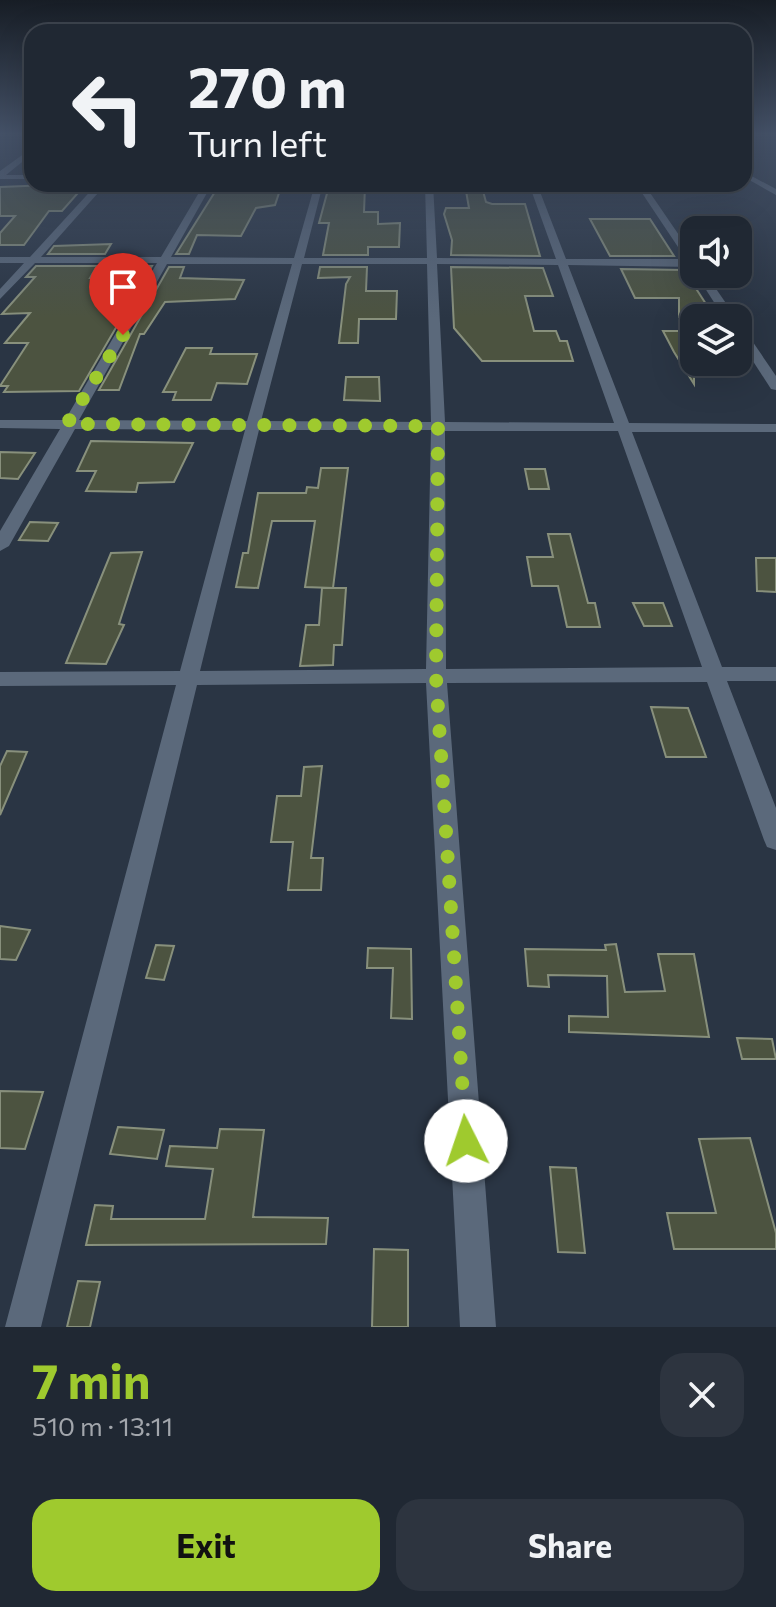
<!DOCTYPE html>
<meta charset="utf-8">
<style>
:root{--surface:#202833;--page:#2d343f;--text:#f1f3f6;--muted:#a2a6ac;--line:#3d444e;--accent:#9fca2e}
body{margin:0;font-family:Commissioner,sans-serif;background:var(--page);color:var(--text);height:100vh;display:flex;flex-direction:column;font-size:30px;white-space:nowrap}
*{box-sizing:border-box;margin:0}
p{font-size:26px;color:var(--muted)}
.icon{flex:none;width:44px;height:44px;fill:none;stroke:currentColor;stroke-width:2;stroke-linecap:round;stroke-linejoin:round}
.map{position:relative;height:1327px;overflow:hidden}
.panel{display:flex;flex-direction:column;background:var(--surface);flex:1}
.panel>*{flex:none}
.banner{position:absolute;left:24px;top:24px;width:728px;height:168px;border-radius:24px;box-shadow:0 8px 32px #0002,0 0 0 2px var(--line);background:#202833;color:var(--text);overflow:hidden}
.fabs{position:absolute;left:680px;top:216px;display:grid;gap:16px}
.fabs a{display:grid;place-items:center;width:72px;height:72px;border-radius:16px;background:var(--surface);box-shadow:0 8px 32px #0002,0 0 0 2px var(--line);font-size:40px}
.pin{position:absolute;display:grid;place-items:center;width:68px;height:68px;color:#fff;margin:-82px -34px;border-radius:50% 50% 50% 0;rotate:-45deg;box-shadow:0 0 8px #0007}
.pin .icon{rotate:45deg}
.me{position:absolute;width:88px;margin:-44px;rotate:356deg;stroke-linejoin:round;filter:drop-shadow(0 0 6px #0008)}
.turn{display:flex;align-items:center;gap:28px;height:168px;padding:0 32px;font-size:36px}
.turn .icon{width:104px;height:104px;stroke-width:2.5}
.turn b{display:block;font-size:56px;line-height:68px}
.round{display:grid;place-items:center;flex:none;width:84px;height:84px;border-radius:24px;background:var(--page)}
.overview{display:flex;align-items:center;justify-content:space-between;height:136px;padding:0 32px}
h1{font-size:48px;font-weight:700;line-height:60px;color:var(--accent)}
.primary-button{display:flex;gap:16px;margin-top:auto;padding:16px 32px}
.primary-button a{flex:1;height:92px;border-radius:24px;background:var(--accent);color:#111;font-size:32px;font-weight:700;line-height:92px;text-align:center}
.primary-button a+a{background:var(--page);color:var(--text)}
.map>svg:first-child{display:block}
.building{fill:#4c5340;stroke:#88907c;stroke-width:2}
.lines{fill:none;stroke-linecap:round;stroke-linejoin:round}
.minor{fill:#5b697b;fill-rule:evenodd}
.route{stroke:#9fca2e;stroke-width:14;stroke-dasharray:0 25.2}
</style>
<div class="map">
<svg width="776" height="1327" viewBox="0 0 776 1327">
<rect width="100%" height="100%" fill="#2a3544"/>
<g class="building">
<path d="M50,185H85L62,211H49L24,245H0V233L15,216H0V187Z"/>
<path d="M329,186H365L364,212H378V224L400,223L399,247H368V255H323L329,223H319Z"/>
<path d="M218,187H281L275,205L256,208L241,236L197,235L189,254H176Z"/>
<path d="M466,191H483L486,202L492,204H525L540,256L451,255L452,240L444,214L446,208H469Z"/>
<path d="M590,219H650L674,256H610Z"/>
<path d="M111,244L105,254H48L54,246Z"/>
<path d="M36,266H97L90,278H133L140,266H152L79,391L4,392L8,386H0L28,343H5L30,313L2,314L35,277H26Z"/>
<path d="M169,267H184L180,278L244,280L235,299L165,302L144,334H140L119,390H99Z"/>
<path d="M320,267H367L366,291H397L396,319H359L358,343H339L346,284L350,277L318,278Z"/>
<path d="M451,267L543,268L553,296H525L534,331H556L560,341H567L573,361H482L454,328Z"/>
<path d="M621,269L684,270L715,318L679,317V298H635Z"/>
<path d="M663,331H694V384L674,352Z"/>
<path d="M186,348H212L210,354H257L247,384L217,383L211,400H173L176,392H163Z"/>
<path d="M346,377H379L380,401L344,400Z"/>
<path d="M91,441L193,443L174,482L138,483L136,492L86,491L96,471H77Z"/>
<path d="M0,452L35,453L18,479L0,478Z"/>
<path d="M321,468H348L333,588L305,587L315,521H272L258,588L236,587L243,553H248L258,493H306L307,487L318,488Z"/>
<path d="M525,469H545L549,489H529Z"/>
<path d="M30,522L58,523L48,541L19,540Z"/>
<path d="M548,534H570L588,603H595L600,627H567L558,586H532L527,557H553Z"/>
<path d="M142,552L119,624L124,625L106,664L66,663L111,553Z"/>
<path d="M756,558H776V592L757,591Z"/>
<path d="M322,588H346L342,645H334L333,665L300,666L306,625H319Z"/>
<path d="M633,603H663L672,626H644Z"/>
<path d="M651,707L688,708L706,757H666Z"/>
<path d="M7,751L27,752L0,815V766Z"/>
<path d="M322,766L311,858H323L321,890H288L293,842H271L277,796H301L304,767Z"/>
<path d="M0,926L30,930L16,960L0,959Z"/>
<path d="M616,944L625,992L665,991L658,954H694L709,1037L569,1032V1016L608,1017L607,976L548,975L549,987L528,986L525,949L606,950L605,945Z"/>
<path d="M156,945L174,946L164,980L146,978Z"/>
<path d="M368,948L411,949L412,1019L391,1018L393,968H367Z"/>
<path d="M737,1038L772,1039L776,1059H742Z"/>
<path d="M0,1091L43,1092L25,1149L0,1148Z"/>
<path d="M118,1127L164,1130L157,1159L110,1154Z"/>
<path d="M220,1129L264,1130L253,1217L328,1218L326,1244L86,1245L95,1205L113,1206L111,1219H205L213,1169L166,1166L170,1146L217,1148Z"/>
<path d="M750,1138L776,1233V1249H674L667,1213H716L699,1139Z"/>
<path d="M550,1167L576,1168L585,1253L558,1252Z"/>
<path d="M374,1249L408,1250V1327H372Z"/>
<path d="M78,1281L100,1282L90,1327H67Z"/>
</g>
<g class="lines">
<g class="minor">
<path d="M32,148V154L6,175H32V179H0V171Z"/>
<path d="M744,172L776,189V195L744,177Z"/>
<path d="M97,184H106L41,257H161L204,184H212L171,257L294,258L315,184H323L304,258H427L425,184H433L437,258L556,259L529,184H537L566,259H686L636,184H644L694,257V267L568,265L629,423L776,424V432H632L722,667H776V681H727L776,808V850L767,847L764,840L707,682L447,683L496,1327H460L426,683L197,685L41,1327H5L176,685L0,686V672L180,671L245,430L75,429L9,546L0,551V531L60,429L0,428V420H65L157,263H35L0,299V289L24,263H0V257H30ZM167,264H292L247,421L79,420ZM302,264H427L431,422L261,421ZM437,264L558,265L614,423L445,422ZM259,430H431L426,669L200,671ZM445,431H618L702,667L446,669Z"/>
<path d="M696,274H706L736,318H724Z"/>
<path d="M738,325L742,326L776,376V390L771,389L738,338Z"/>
</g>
</g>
<linearGradient id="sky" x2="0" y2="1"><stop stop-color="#171d25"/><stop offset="0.42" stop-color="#445167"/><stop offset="1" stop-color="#445167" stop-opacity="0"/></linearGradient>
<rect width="776" height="318" fill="url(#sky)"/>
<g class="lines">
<path class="route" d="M123,335L67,424L438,426L436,677L466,1141"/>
</g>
</svg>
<div class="fabs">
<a><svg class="icon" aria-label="sound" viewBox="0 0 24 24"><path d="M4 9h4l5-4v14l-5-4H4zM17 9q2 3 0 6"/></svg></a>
<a><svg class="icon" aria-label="layers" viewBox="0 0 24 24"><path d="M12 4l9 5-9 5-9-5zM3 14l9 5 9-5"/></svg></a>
</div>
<div class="pin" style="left:123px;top:335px;background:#d93025"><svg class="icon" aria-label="arrive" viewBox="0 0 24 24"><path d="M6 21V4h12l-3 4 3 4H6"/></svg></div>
<svg class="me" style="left:466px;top:1141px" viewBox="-20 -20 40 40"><circle r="19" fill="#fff"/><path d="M0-13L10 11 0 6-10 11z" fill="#9fca2e"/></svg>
<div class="banner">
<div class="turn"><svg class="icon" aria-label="left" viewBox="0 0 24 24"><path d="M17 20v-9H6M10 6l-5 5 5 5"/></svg><div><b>270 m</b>Turn left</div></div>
</div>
</div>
<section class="panel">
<div class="overview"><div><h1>7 min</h1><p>510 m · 13:11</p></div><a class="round"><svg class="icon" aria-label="close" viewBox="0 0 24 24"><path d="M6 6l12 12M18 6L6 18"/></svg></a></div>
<div class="primary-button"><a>Exit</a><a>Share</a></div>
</section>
